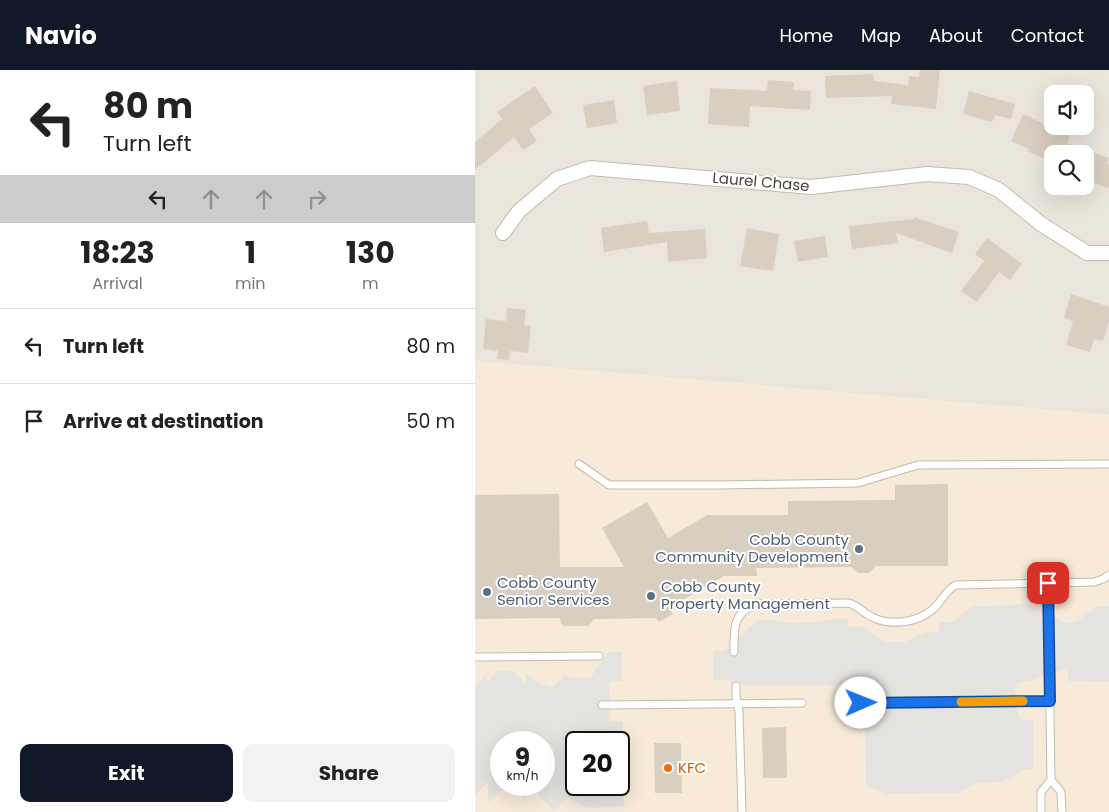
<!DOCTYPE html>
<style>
:root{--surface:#fff;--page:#f2f2f2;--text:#222;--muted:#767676;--line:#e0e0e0;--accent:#111827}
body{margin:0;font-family:Poppins,sans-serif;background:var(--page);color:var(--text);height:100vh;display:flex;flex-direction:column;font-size:19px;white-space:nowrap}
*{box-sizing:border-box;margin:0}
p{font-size:16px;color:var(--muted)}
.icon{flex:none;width:28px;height:28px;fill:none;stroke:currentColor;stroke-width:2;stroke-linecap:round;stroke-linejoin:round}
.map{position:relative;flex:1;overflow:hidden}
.side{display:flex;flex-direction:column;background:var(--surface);width:475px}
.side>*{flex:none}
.top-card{background:#fff;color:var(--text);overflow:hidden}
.fabs{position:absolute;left:569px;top:15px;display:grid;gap:10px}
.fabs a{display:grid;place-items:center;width:50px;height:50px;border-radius:10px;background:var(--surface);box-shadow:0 5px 20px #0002;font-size:25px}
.speed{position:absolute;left:15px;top:661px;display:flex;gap:10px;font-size:25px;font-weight:700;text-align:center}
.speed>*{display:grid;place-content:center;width:65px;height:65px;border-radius:50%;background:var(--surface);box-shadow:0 5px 20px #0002;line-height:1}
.speed small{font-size:12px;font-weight:400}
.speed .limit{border:2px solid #111;border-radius:8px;background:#fff;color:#111}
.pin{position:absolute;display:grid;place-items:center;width:42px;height:42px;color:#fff;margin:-21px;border-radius:10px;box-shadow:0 2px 8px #0006}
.me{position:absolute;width:55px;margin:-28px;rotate:89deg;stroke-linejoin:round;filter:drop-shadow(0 0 4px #0008)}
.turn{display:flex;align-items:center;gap:18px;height:105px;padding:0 20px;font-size:22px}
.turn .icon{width:65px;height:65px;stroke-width:2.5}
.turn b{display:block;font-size:35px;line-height:42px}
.lanes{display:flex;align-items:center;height:48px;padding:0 20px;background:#0003;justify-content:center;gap:25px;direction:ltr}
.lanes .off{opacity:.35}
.eta{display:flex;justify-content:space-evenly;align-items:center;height:85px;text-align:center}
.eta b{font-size:30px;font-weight:700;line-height:35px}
.cta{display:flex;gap:10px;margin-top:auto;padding:10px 20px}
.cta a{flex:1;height:58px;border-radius:10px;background:var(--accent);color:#fff;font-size:20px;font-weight:700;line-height:58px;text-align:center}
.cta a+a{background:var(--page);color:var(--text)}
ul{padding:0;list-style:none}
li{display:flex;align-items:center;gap:15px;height:75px;padding:0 20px;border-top:1px solid var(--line)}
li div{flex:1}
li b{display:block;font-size:19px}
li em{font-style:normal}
header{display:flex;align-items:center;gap:30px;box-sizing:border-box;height:70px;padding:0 25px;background:var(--accent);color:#fff}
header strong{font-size:24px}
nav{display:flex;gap:28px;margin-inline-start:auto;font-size:18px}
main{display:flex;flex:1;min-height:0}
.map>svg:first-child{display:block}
.residential{fill:#eae5da;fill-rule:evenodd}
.commercial{fill:#f7ead8;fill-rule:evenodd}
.parking{fill:#e5e3e0}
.building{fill:#d8cfc1}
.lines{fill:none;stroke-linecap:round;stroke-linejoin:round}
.lane-casing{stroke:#c2bbae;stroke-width:9}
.street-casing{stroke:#c2bbae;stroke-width:16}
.lane{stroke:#fff;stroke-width:7}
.street{stroke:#fff;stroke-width:14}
.route-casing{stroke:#114b97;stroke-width:12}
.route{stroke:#1a73e8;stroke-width:9}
.slow{stroke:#f59e0b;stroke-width:9}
.service-dot{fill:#5c6f8a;stroke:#fff;stroke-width:2}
.food-dot{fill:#e8710a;stroke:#fff;stroke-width:2}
.labels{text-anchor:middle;stroke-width:4;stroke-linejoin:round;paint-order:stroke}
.street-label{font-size:15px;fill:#4b4439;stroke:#fff}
.service-label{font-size:15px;fill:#4e5e75;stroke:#fff;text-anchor:start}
.food-label{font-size:15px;fill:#c56008;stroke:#fff;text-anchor:start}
</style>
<header>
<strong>Navio</strong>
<nav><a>Home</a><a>Map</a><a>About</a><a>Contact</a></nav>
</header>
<main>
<section class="side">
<div class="top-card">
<div class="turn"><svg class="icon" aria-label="left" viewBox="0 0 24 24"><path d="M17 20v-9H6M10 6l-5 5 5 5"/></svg><div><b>80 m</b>Turn left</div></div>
<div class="lanes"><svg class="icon" aria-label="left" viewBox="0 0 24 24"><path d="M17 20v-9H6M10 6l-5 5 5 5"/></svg><svg class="icon off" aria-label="ahead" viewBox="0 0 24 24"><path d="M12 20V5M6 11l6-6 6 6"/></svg><svg class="icon off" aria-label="ahead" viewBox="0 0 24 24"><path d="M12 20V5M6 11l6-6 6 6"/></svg><svg class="icon off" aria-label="right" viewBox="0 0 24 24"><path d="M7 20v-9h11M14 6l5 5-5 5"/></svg></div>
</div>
<div class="eta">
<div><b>18:23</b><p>Arrival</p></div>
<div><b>1</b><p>min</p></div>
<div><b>130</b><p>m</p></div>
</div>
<ul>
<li><svg class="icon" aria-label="left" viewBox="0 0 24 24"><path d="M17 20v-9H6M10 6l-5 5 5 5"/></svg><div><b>Turn left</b></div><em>80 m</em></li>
<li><svg class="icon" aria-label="arrive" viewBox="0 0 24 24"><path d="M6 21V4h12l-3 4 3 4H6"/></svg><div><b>Arrive at destination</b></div><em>50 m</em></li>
</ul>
<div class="cta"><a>Exit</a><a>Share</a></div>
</section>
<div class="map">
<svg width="634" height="742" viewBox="0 0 634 742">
<rect width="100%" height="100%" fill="#f6f3ec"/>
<path class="residential" d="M0,0H634V345L0,291ZM578,24H610V56H578ZM578,84H610V116H578Z"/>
<path class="commercial" d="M0,291L634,345V742H0ZM26,672H69V715H26ZM101,672H144V715H101Z"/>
<g class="parking">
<path d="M552,534L592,553L601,552L623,536H634V612L593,611V601L592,599H590L554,611L545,612L542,614L540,618L544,647L546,649L549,650H558V699L549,700L527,712L502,713L483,723L413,724L391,716L390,644L388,618L386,615L272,616L251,610H238V581H249L283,550H295L317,553L339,552L360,549H373V557H387L409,572H430L451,562H464L465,552H477L498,536H519Z"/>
<path d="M133,582H147V611H136L134,615L135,649L137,651H148V690H144V672H101V715H144V697H148L149,737L137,736L118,738L110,737L92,728L79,741L54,715H69V672H26V715H52L51,731L39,721H25L13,733V712L0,726V616L12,604V613L23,600L39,602L51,614V603L63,613L77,617L89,606L105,608H115Z"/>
</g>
<g class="building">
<path d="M445,0H465L461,39L416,34L417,26L351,28L350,6L398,4L399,11L433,15L434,6L444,7Z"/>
<path d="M293,10L319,12L318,20L336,21L335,40L275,36L274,57L233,54L235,18L292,21Z"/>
<path d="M202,11L205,41L172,45L168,16Z"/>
<path d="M60,16L78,43L54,59L62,71L48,80L39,67L0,100V72L27,49L22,42Z"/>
<path d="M494,21L540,34L536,49L520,45L517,52L488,44Z"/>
<path d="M139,30L142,53L112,58L108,35Z"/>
<path d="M548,44L595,66L592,73L634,88L632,94L634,95V118L610,110V84H578V93L552,81L554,79L536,71Z"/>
<path d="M439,147L484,162L477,183L421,163L423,173L377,179L374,156L439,149Z"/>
<path d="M172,151L174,163L230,159L232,188L193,192L192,172L129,182L126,158Z"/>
<path d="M272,158L304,164L298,201L265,196Z"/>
<path d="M350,166L353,187L323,192L319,171Z"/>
<path d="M512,168L547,194L535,210L524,202L502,232L486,221L509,191L500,184Z"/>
<path d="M596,224L634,237V251L628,271L619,269L615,282L591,275L598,251L589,248Z"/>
<path d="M32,238L51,240L49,255L56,256L53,283L35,281L34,290L22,289L23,281L8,279L11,249L31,251Z"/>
<path d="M473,414V496H401L394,503H383L376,497L281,498L282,506H249L194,538L198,544L184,552L181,548L119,549L113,556H90L86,554L85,548L0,549V425L84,424L85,497H149L127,458L172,432L193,468L232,445H313V431L420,430V415Z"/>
<path d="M311,657L312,708H288L287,658Z"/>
<path d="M179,673H206L207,723H180Z"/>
</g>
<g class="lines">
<defs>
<g id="lane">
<path d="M104,394L134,415H244L383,413L443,395L634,394"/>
<path d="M259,582C259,559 257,541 284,534L373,533C383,535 388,543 397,547C414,556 442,553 457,540C466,533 471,519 481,515L619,512L628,509L634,505"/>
<path d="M0,587L124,586"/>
<path d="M261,616V626L264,642L267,742"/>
<path d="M371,633L575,631"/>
<path d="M127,635L327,633"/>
<path d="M576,710L586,722L587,742"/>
<path d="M566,742V722L576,710L573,513"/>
</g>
<path id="street" d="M28,163L44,141L82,109L115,98L336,117L452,104L494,107L524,120L566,154L612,183H634"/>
</defs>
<use href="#lane" class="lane-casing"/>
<use href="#street" class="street-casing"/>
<use href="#lane" class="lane"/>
<use href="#street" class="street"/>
</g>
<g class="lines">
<defs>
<path id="route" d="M386,633L575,631L573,513"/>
</defs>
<use href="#route" class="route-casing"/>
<use href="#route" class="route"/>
<path class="slow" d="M486,632L548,631"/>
</g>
<g class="service-dot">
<circle cx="384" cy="479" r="5"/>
<circle cx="12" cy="522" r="5"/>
<circle cx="176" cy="526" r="5"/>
</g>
<circle class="food-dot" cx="193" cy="698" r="5"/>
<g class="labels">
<g class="street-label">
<text transform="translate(286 112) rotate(5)" y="5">Laurel Chase</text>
</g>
<g class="service-label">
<text x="374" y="475" text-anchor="end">Cobb County<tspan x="374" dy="17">Community Development</tspan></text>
<text x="22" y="518">Cobb County<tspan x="22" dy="17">Senior Services</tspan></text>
<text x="186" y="522">Cobb County<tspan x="186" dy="17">Property Management</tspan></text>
</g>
<g class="food-label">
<text x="203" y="703">KFC</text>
</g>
</g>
</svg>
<div class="fabs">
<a><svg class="icon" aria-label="sound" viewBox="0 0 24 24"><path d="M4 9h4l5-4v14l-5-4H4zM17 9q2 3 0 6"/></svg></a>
<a><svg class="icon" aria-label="search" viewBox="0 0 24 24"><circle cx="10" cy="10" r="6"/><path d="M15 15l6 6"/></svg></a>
</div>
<div class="speed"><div>9<small>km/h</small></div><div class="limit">20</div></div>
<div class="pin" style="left:573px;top:513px;background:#d93025"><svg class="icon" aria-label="arrive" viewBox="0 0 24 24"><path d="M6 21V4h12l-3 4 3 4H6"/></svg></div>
<svg class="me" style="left:386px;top:633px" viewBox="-20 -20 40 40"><circle r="19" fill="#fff"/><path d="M0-13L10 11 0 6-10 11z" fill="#1a73e8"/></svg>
</div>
</main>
